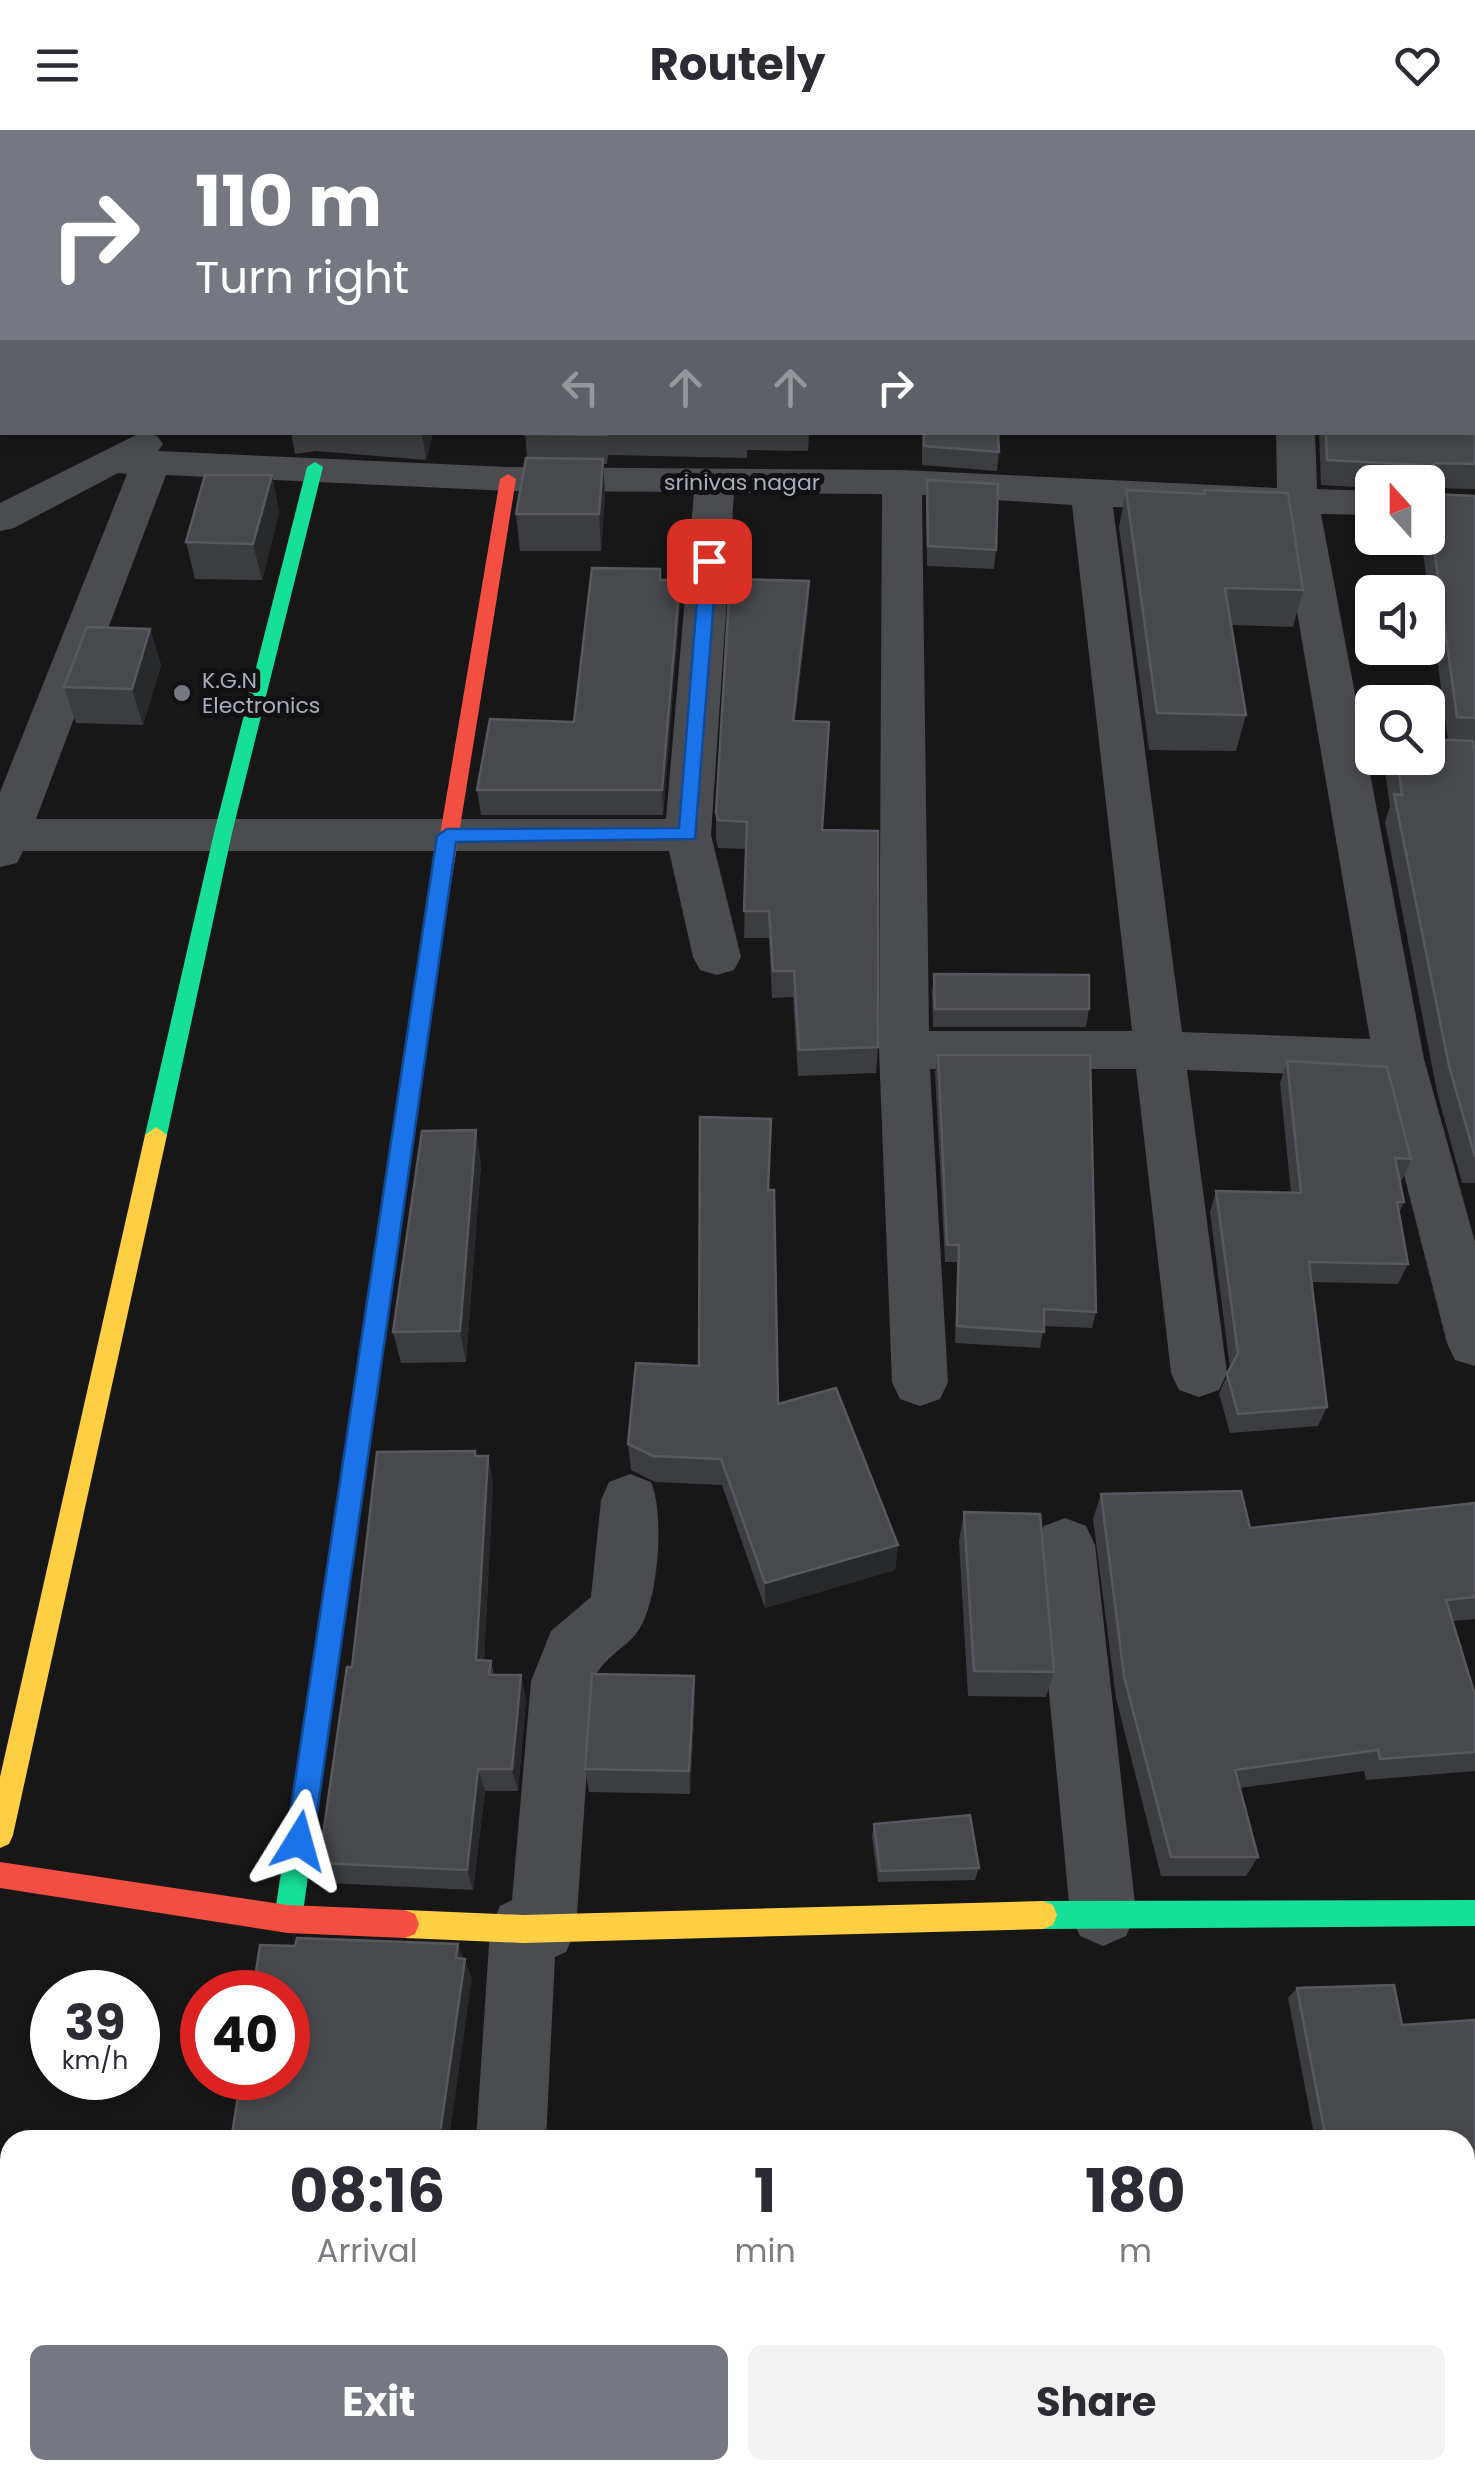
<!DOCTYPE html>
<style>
:root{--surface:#fff;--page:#f2f2f3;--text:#2b2b33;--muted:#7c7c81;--accent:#757880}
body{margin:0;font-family:Poppins,sans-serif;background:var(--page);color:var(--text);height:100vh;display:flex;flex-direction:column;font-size:38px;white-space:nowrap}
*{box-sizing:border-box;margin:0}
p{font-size:32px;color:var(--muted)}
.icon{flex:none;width:55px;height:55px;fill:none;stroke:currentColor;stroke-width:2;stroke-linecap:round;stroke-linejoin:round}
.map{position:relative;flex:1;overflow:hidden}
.drawer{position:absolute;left:0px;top:2000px;width:1475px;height:350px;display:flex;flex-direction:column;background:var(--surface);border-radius:30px 30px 0 0;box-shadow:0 5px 15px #0003}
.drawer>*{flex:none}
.hud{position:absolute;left:0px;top:0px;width:1475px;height:305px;box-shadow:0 5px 15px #0003;background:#757880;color:#fff;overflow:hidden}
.needle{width:65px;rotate:339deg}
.fabs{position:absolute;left:1355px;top:335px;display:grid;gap:20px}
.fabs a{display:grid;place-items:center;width:90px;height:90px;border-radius:15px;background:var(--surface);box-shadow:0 5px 15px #0003;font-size:50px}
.speed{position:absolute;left:30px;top:1840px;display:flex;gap:20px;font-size:50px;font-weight:700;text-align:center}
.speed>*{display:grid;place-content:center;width:130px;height:130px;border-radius:50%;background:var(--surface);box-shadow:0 5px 15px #0003;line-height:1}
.speed small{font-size:25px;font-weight:400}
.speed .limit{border:15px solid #d22;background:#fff;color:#111}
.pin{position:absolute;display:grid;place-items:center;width:85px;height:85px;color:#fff;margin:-42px;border-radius:20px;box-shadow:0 5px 15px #0006}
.me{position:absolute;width:110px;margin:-55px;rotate:8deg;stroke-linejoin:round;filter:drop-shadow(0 0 8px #0008)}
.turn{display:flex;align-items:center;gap:35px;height:210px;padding:0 30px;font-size:45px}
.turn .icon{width:130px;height:130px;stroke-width:2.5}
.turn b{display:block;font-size:70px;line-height:85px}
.lanes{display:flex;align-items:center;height:95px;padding:0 30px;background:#0003;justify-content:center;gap:50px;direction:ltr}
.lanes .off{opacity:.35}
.eta{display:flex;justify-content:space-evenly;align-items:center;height:170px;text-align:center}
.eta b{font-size:60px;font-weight:700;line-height:70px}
.cta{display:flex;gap:20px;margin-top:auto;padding:20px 30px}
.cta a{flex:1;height:115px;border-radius:15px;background:var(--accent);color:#fff;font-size:40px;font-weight:700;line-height:115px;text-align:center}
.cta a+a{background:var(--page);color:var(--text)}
header{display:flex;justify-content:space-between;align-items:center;height:130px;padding:0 30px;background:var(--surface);font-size:45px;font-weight:700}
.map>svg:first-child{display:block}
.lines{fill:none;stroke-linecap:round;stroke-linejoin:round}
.street{fill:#4b4c50;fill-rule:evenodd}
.fast{fill:#16e098;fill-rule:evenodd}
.slow{fill:#ffcf43;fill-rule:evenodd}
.jam{fill:#f24e42;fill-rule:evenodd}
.wall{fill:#3c3d40}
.shaded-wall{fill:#28292a}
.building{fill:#48494d;stroke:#57595e;stroke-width:2.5}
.route{fill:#1a73e8;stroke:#114b97;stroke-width:2.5}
.poi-dot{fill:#757880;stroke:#111113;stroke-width:4}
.labels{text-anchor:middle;stroke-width:10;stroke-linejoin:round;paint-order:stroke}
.far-street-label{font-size:22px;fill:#a8adb8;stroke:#111113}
.far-poi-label{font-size:22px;fill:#a8adb8;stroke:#111113;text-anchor:start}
</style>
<header><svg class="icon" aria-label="menu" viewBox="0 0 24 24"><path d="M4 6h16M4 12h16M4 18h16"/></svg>Routely<svg class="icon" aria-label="heart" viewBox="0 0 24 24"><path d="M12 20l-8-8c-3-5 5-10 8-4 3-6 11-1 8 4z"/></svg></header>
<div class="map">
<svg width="1475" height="2350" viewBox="0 0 1475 2350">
<rect width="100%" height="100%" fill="#171717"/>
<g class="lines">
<g class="street">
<path d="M144,0H178V2H145Z"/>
<path d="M1225,0H1259L1260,2H1227Z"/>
<path d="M1379,0H1413V2H1380Z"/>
<path d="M2,110V156L0,157V111Z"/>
<rect x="1472" y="150" width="3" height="22"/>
<rect x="0" y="239" width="2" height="22"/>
<path d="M142,302L157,306L163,314L158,321L508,337L902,340L1277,358L1276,302H1315L1317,359L1372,361V385L1321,384L1424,929L1475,1112V1236L1455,1230L1447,1213L1379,947L1187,940L1227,1243L1219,1260L1199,1267L1179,1260L1171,1243L1136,939H930L948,1252L940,1269L920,1276L900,1269L892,1252L879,920L882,364L734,363L711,705L741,827L734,840L717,845L700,840L693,827L669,721H23L17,733L0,737V662L127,344L118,343L14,398L0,401V373ZM166,345L508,361L694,362L666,689H36ZM922,365L1072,375L1132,901H929ZM1113,377L1280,382L1370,909L1182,902Z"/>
<path d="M630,1344L651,1352C665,1383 659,1478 635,1505C621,1521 601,1530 593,1551L576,1799L566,1822L555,1827L546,2010H476L490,1799L500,1776L512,1770L531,1551L551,1501L591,1467L601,1370L609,1352Z"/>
<path d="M1065,1388L1086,1396L1095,1415L1136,1783L1126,1806L1103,1816L1080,1806L1070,1783L1035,1415L1044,1396Z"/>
<rect x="1465" y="2038" width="10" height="72"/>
</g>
<g class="fast">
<path d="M315,332L323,337L232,703L167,1005L156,1013L145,1005L214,703L307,337Z"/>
<path d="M425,846L435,853L302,1789L298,1799L288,1803L278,1799L274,1789L415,853Z"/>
<path d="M1475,1770V1796L1043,1799L1033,1795L1029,1785L1033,1775L1043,1771Z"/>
</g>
<g class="slow">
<path d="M156,997L167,1005L13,1705L9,1714L0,1718V1647L145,1005Z"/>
<path d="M1043,1771L1053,1775L1057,1785L1053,1795L1043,1799L523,1813L405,1808L395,1804L391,1794L395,1784L405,1780L523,1785Z"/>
</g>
<g class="jam">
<path d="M508,344L516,349L435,853L425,860L415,853L500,349Z"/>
<path d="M0,1732L288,1775L405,1780L415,1784L419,1794L415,1804L405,1808L288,1803L0,1758Z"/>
</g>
</g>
<g class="wall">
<path d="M1475,167V215L1472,208V174Z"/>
<path d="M1475,227V359L1433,358V364L1475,368V613H1473L1475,625V1053H1462L1437,962L1385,692L1390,676L1384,634L1387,628H1428L1448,610L1421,408H1428V352H1372V358L1321,355L1319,302H1472Z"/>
<path d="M291,302H433L426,330L316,321L295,324Z"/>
<path d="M525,302H809L808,321L747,320V328L608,325L607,334H603L605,365L601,421H520L516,384L527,328Z"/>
<path d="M922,302H998L999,322L997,341L922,335Z"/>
<path d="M272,345L279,382L262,450L195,449L186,412Z"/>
<path d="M927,350L996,420L994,439L927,436L926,369Z"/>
<path d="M1126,360L1203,363L1204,360L1303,460L1293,497L1231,495L1246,585L1236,621L1149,620L1119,397Z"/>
<path d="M661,450L680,476L663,685H481L477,660L574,592Z"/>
<path d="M809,451L808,479L795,591L878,917L876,943L798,946L793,867L772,868L769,808H744L746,719L718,718L716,710V682Z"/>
<path d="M150,499L161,535L143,595L76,593L64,557Z"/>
<path d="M934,844L1089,879L1086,897H933L932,862Z"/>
<path d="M938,925L1096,1182L1092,1198L1044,1196L1040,1218L955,1213L957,1132H945L935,943Z"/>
<path d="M1287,931L1411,1029L1402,1050H1399L1404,1072L1399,1083L1408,1134L1398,1154L1312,1152L1327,1277L1318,1296L1230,1303L1219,1264L1230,1238L1210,1082L1216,1061L1291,1063L1280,953Z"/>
<path d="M481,1033L466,1232L401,1233L393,1202Z"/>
<path d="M768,1060L778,1274L898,1415L895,1440L765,1478L722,1355L655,1352L631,1340L628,1314L699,1236Z"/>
<path d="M476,1326H488L493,1353L484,1530L491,1531L494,1545L526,1569L518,1661H485L473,1760L329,1753L319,1733L352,1537Z"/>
<path d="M1101,1364L1250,1398L1475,1373V1489L1453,1491L1475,1565V1641L1366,1650L1364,1641L1240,1658L1258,1727L1246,1746H1161L1116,1568L1093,1389Z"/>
<path d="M964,1382L1054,1542L1046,1567L968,1566L959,1411Z"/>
<path d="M695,1572L690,1664L589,1662L585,1639Z"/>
<path d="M874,1694L979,1738L975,1750L878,1752L872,1706Z"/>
<path d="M1297,1858L1402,1895L1475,1890V2035L1473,2038L1465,2043V2010H1315L1288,1868Z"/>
<path d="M32,2340H247L245,2350H136L127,2349L126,2350H97Z"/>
<path d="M1314,2340H1465L1475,2350H1316Z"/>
</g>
<g class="shaded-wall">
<path d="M334,0H349L348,2H333Z"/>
<path d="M422,302H433L426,330Z"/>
<path d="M603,329L605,365L601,421L599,384Z"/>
<path d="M272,345L279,382L262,450L253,414Z"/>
<path d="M680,450V476L663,685L662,660Z"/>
<path d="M809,451L808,479L792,618L793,591Z"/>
<path d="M150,499L161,535L143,595L132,559Z"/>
<path d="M476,1000L481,1033L466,1232L460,1201Z"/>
<path d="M488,1326L493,1353L483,1554L476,1530Z"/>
<path d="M898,1415L895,1440L765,1478V1453Z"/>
<path d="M521,1545L526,1569L518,1661L512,1639Z"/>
<path d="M694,1546L695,1572L690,1664L689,1641Z"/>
<path d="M478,1639L485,1661L473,1760L467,1740Z"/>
<path d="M458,1814L472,1848L449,2010H439Z"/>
<path d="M231,2340H247L245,2350H229Z"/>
<path d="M108,2343L127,2349L126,2350L107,2349Z"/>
</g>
<g class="building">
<path d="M164,0H334L333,2H162Z"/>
<path d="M1472,226L1475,227V334L1436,333L1432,337L1433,364L1474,366L1475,368V588L1457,587L1428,374V352H1424L1422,335L1327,330L1326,302H1472Z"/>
<path d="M525,302H606V305L524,304Z"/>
<path d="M924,302H998L999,322L924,316Z"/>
<path d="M526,328L603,329L599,384H516Z"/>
<path d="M205,345H272L253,414L186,412Z"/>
<path d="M927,350L998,354L996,420L928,416Z"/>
<path d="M1126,360L1205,364L1204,360L1288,363L1303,460L1225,458L1246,585L1157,583Z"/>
<path d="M592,438L660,439V450H680L662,660H477L490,589L574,592Z"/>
<path d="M730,449L809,451L793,591L829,592L822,700L878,701V917L799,920L794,841H773L769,781H744L747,692L718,690L716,682Z"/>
<path d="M87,497L150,499L132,559L64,557Z"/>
<path d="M1428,609L1473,611L1475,625V1027L1449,936L1394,664L1402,665L1397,628H1428Z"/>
<path d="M934,844L1089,845V879H935Z"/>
<path d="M938,925H1090L1096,1182L1044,1179V1202L957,1196L959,1115H947Z"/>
<path d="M1287,931L1387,937L1411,1029L1395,1028L1404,1072H1397L1408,1134L1309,1132L1327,1277L1238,1284L1227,1244L1238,1223L1216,1061L1301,1063Z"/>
<path d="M700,987L771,989L768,1060H774L778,1274L836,1258L898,1415L765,1453L721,1329L653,1326L628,1314L636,1233L699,1236Z"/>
<path d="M476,1000L460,1201L393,1202L422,1001Z"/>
<path d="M475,1321V1326H488L476,1530L491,1531L489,1545H521L512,1639H478L467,1740L319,1733L347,1537H352L377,1322Z"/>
<path d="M1241,1361L1250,1398L1475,1373V1467L1446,1470L1475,1565V1622L1380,1629L1378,1620L1235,1640L1258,1727H1171L1124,1546L1101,1364Z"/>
<path d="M964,1382L1040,1384L1054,1542L974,1541Z"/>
<path d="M592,1544L694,1546L689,1641L585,1639Z"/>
<path d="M970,1685L979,1738L880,1741L874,1694Z"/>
<path d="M297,1808L458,1814L456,1828L465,1829L439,2010H231L241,1948H288V1862H253L260,1815L295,1816Z"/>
<path d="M1394,1855L1402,1895L1475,1890V2031L1473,2038H1465V2010H1326L1297,1858Z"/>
<path d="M1465,2156L1475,2194V2350H1326L1324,2340H1465Z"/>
<path d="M50,2340H231L229,2350H155L108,2343L107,2349Z"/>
</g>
<path class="route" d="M709,425L717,431L695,709L456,712L313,1711L309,1721L299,1724L290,1721L286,1711L437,706L447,699L679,698L700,431Z"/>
<circle class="poi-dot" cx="182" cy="563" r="10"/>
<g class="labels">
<g class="far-street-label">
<text x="742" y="360">srinivas nagar</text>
</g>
<g class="far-poi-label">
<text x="202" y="558">K.G.N<tspan x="202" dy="25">Electronics</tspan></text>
</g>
</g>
</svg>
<div class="fabs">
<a><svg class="needle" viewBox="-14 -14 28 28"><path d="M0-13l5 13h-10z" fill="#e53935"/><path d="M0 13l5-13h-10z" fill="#7c7c81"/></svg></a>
<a><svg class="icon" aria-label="sound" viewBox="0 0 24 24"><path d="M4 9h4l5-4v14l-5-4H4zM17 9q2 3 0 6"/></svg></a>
<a><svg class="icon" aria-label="search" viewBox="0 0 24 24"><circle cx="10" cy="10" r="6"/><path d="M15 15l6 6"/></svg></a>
</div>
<div class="speed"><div>39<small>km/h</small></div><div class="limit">40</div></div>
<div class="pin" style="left:709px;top:431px;background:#d93025"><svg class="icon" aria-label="arrive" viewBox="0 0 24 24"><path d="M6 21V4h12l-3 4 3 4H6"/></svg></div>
<svg class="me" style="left:299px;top:1711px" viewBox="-20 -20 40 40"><path d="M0-17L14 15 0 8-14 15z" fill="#1a73e8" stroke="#fff" stroke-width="4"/></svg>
<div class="hud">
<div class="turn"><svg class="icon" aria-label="right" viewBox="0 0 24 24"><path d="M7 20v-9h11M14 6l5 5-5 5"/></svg><div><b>110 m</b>Turn right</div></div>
<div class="lanes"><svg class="icon off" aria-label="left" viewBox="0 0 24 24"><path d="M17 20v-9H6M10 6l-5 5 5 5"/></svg><svg class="icon off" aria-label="ahead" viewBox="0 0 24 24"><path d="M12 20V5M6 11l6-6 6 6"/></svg><svg class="icon off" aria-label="ahead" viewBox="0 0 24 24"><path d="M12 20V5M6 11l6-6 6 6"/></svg><svg class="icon" aria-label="right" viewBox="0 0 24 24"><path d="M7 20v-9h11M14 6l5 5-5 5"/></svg></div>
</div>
<section class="drawer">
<div class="eta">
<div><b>08:16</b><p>Arrival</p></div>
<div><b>1</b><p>min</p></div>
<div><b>180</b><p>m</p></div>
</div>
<div class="cta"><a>Exit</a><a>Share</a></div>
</section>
</div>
